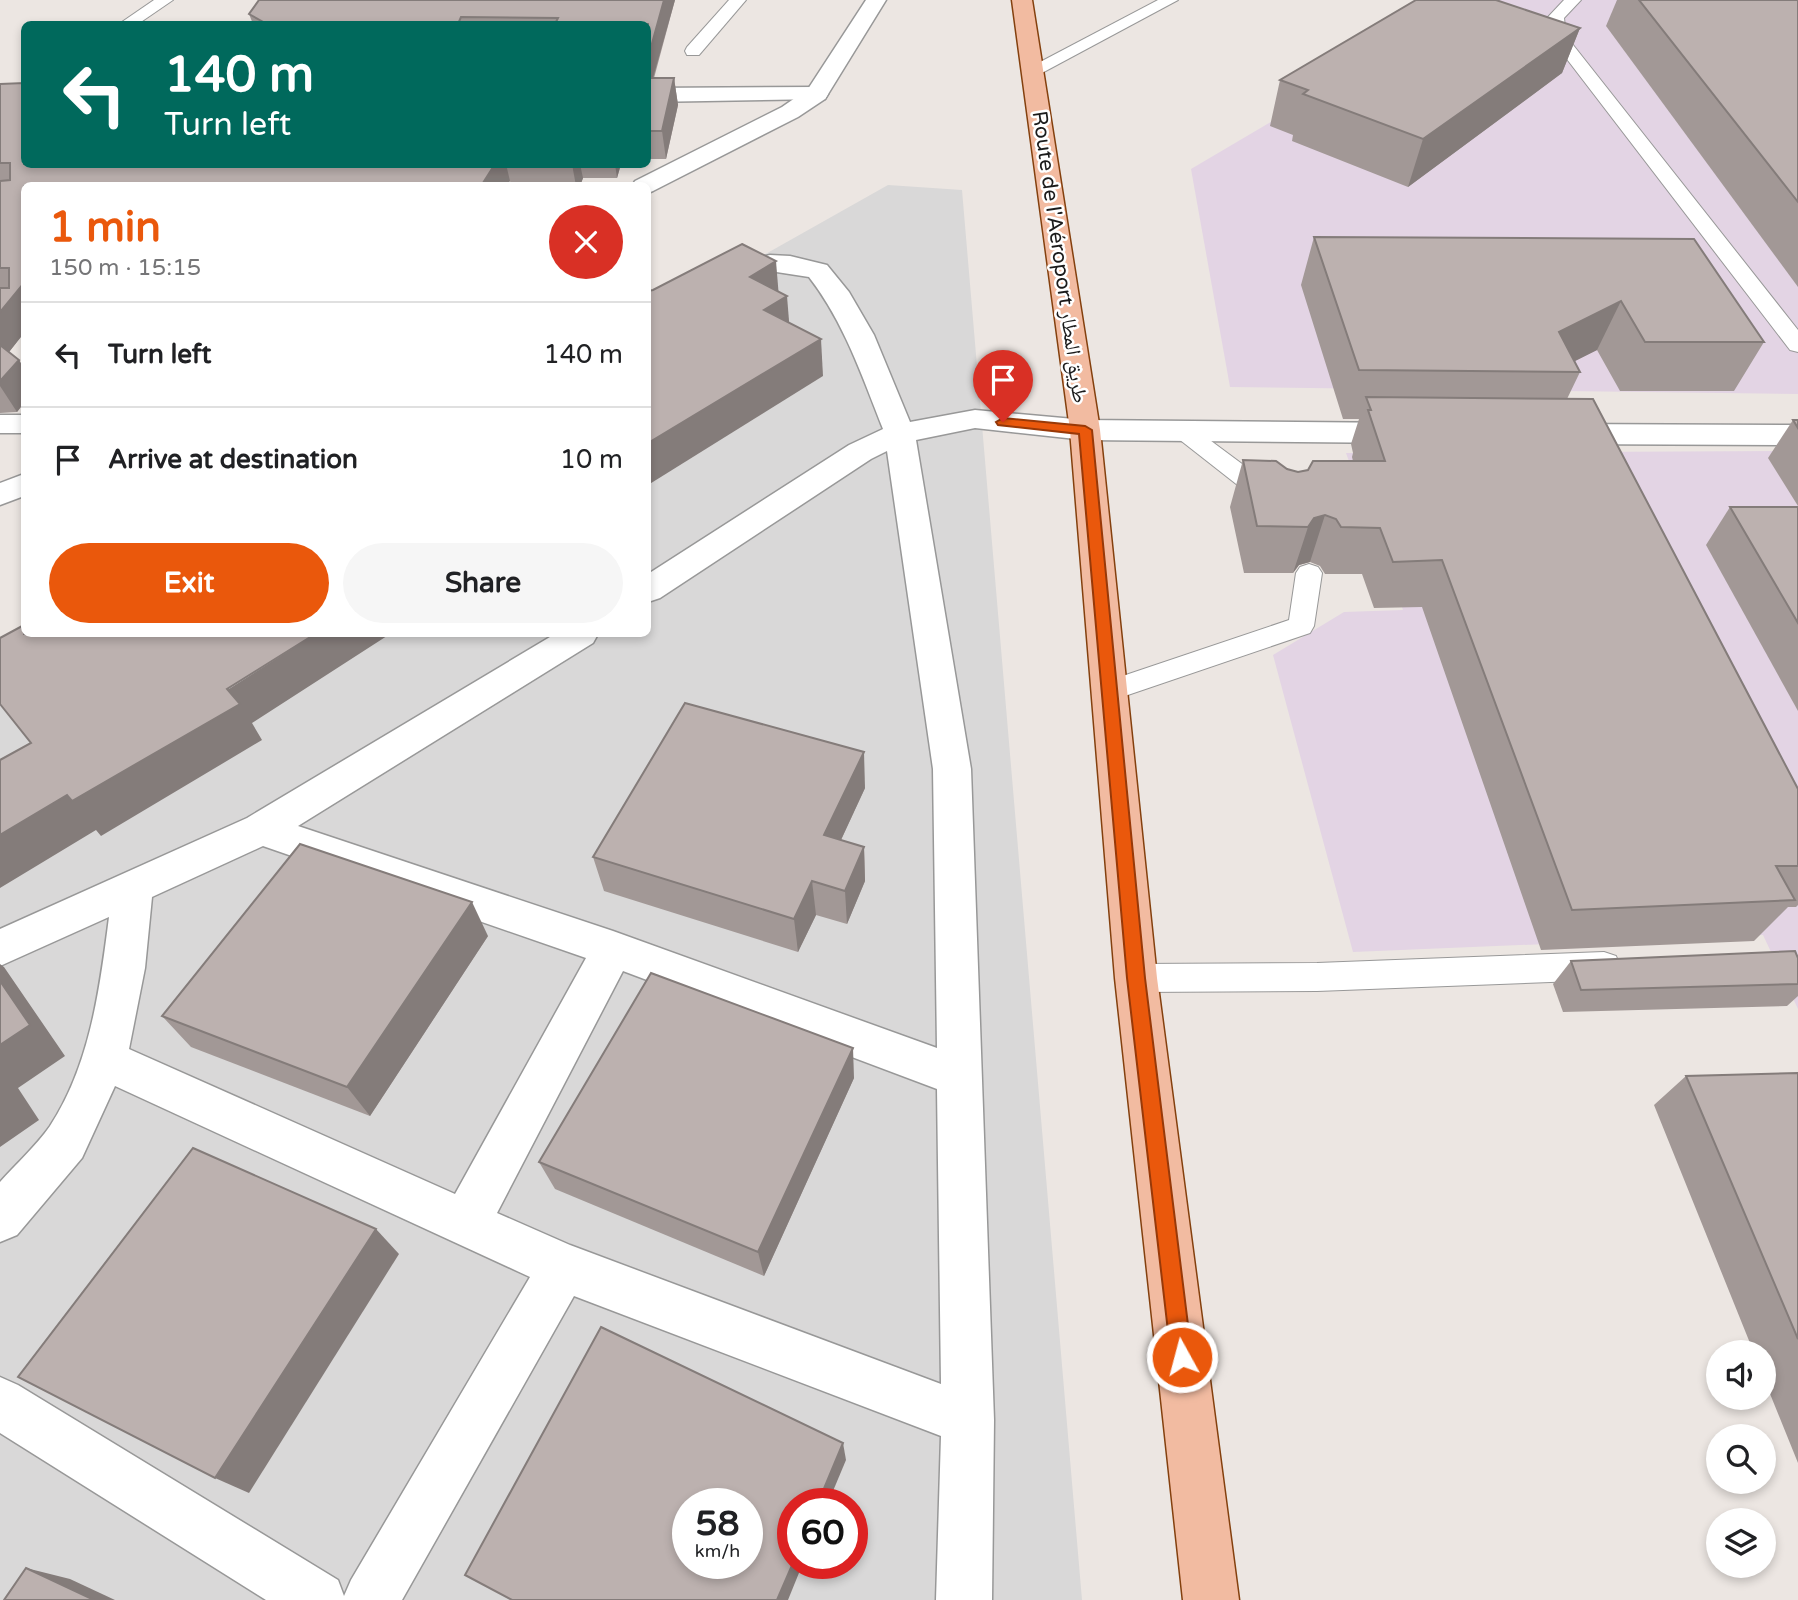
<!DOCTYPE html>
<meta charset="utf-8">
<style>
:root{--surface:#fff;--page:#f6f6f6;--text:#202124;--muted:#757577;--line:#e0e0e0;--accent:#ea580c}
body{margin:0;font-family:"Varela Round","Noto Naskh Arabic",sans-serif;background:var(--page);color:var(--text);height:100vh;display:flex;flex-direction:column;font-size:26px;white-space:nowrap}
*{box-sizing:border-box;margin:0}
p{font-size:23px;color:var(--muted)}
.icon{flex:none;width:38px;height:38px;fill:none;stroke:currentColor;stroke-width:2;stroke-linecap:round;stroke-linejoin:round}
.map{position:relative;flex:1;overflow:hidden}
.drawer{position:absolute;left:21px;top:182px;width:630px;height:455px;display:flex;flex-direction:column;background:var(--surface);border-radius:10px;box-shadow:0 4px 10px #0003}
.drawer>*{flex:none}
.hud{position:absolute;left:21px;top:21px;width:630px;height:147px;border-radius:10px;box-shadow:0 4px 10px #0003;background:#00695c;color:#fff;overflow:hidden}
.fabs{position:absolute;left:1706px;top:1340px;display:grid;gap:14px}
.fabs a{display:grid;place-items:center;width:70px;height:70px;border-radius:50%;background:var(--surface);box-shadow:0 4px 10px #0003;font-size:35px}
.speed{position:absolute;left:672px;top:1488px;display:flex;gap:14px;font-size:35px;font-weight:700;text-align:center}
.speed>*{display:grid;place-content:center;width:91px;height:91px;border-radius:50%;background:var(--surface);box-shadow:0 4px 10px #0003;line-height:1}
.speed small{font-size:18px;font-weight:400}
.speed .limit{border:10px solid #d22;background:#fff;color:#111}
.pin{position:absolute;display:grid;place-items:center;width:60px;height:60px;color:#fff;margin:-72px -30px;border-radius:50% 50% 50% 0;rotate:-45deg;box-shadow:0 0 7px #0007}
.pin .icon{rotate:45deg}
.me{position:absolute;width:77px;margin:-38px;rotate:353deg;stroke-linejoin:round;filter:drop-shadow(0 0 5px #0008)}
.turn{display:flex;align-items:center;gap:24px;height:147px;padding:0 28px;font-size:32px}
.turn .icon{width:91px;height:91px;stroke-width:2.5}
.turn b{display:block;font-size:49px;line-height:60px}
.round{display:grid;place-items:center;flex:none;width:74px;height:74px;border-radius:37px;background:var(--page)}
.head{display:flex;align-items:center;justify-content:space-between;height:119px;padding:0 28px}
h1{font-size:42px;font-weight:700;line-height:52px;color:var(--accent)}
.primary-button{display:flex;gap:14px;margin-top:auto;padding:14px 28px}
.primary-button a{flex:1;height:80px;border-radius:42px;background:var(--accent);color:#fff;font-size:28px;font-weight:700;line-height:80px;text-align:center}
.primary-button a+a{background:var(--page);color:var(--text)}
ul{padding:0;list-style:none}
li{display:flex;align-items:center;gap:21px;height:105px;padding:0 28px;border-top:2px solid var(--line)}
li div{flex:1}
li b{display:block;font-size:26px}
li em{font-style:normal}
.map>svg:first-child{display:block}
.residential{fill:#d9d8d8;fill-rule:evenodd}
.industrial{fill:#e3d4e4}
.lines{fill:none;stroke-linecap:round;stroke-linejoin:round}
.service-casing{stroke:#989898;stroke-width:2}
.minor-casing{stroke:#989898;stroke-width:3}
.tertiary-casing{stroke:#989898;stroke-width:3}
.primary-casing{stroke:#84400e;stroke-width:3}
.service{fill:#fff;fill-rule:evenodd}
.minor{fill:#fff;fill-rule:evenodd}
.tertiary{fill:#fff;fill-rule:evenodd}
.primary{fill:#f2bba1;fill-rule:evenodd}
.wall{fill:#a29896}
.shaded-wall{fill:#847c7a}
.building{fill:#bcb1af;stroke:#847c7a;stroke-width:2;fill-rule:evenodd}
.route{fill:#ea580c;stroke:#983908;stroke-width:2}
.labels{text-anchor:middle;stroke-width:5;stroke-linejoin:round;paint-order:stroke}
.street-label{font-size:21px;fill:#1b1b1b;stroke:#fff}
</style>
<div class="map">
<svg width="1798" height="1600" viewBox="0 0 1798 1600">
<rect width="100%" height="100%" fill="#ece6e2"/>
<path class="residential" d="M888,185L962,190L1082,1600H0V673L72,634H648V320ZM688,1503H747V1563H688ZM793,1503H852V1563H793Z"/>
<g class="industrial">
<path d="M1477,0H1778L1798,21V394L1230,387L1191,169Z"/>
<path d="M1798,451V1009L1763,935L1353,952L1273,655L1344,612L1403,610L1346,453Z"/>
</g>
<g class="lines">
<defs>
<g id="service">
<path d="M154,0H173L138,24H119Z"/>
<path d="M729,0H746L699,55H687L685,51L687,47Z"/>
<path d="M1158,0H1178L1040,74L1034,75L1025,70Z"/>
<path d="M1564,0H1581L1564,18L1566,36L1798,330V352L1790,350L1550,37L1548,17Z"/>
<path d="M1183,424L1191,426L1281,493L1284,499L1281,505L1272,507L1263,505L1175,436L1171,431L1175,426Z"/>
<path d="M1309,564L1318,567L1322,573L1314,626L1310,633L1119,698L1109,701L1099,698L1095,691L1099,684L1289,620L1296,573L1300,567Z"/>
<path d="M1604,952L1616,956L1620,966L1616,976L1604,980L1317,991L1136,992L1124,988L1120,978L1124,968L1136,964L1317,963Z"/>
</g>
<g id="minor">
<path d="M817,87L825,89L828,94L825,99L648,102V88Z"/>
<path d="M770,255L790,256L827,265L849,292L874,335L910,422L975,410L1085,420L1407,423L1418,426L1422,433L1418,440L1407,443L1085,440L975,428L916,440L971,769L994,1420L992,1600H936L941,1436L574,1296L402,1600H266L0,1433V1377L18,1385L338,1580L344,1596L351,1580L530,1277L115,1086L82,1158L17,1235L0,1242V1182C16,1164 36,1146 50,1126C90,1065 100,988 109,917L0,966V929L247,818L555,634H598L593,643L298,826L613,931L937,1048L933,769L887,451L871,459L660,598L648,602V574L849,445L883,429C862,376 844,322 809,277L770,271L750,275L658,325L648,327V308L733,263ZM263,846L586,958L455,1194L129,1049L145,968L152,897ZM623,971L937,1089L941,1384L570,1245L497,1213Z"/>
<rect x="0" y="415" width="24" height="18"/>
<path d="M1559,424L1798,425V445L1559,444L1548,441L1544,434L1548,427Z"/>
</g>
<g id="tertiary">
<path d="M866,0H886L825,99L798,117L653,191L648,193V186H632L635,181L782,107L808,89Z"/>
<path d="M24,474V496L0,505V483Z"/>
</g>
<path id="primary" d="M1012,0H1032L1100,430L1157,978L1239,1600H1183L1115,978L1070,430Z"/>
</defs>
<use href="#service" class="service-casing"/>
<use href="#minor" class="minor-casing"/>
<use href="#tertiary" class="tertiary-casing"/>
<use href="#primary" class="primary-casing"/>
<use href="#service" class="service"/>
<use href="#minor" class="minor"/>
<use href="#tertiary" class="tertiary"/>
<use href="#primary" class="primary"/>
</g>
<g class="wall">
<path d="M259,0H675L654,78H674L678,105L666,159H648V24H253L249,14Z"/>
<path d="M1617,0H1798V287L1606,26Z"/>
<path d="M1580,28L1562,73L1408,187L1292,141L1293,135L1270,126L1280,80Z"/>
<path d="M0,84L24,164H621L617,178H583L580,186H511L510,181L24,186V333L9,352L19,360L24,369V403L17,412L0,413Z"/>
<path d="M1314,237L1694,239L1764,342L1734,391H1620L1597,350L1575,361L1580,372L1567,399L1798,789V905L1796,907H1788L1754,941L1541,950L1422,607L1374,608L1362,574H1325L1320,566L1310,562L1299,565L1293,573H1244L1230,507L1243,460L1298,472L1353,461L1352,457L1353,453L1351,444L1359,419H1343L1301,285Z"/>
<path d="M1793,420H1798V506L1768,458Z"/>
<path d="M1730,507H1798V711L1706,545Z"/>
<path d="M865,788L841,840L864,847L865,881L847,924L816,915L798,952L604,891L593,857Z"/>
<path d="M488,936L370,1116L191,1047L162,1016Z"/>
<path d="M1798,958V996L1787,1006L1563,1012L1553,984L1571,961Z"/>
<path d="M1798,1073V1463L1764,1379V1353H1754L1654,1105L1686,1076Z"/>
<path d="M854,1078L764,1276L555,1189L539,1162Z"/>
</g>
<g class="shaded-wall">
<path d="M664,0H675L651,85L648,87V58Z"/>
<path d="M1580,28L1562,73L1408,187L1423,139Z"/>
<path d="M674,78L678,105L666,159L662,131Z"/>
<path d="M495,164H506L510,181L507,186H481Z"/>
<path d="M572,164H580L583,178L580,186H576Z"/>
<path d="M615,164H621L617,178Z"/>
<path d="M776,261L779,298L750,277Z"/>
<path d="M24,283V333L2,361L0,358V312Z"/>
<path d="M787,296L790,333L764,310Z"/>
<path d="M1621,301L1597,350L1555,371L1559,332Z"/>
<path d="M821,339L823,376L648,485V443Z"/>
<path d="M19,360L24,369V403L17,412L0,386V381Z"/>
<path d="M1325,515L1310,562L1299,565L1293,573L1308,527L1314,518Z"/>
<path d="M315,634H390L252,723L262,740L101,836L96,830L0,888V835Z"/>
<path d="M864,752L865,788L827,870L824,835Z"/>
<path d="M864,847L865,881L847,924L845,891Z"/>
<path d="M812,881L816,915L798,952L794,919Z"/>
<path d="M472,902L488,936L370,1116L347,1087Z"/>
<path d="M0,964L4,967L65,1056L18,1088L39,1120L0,1147Z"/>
<path d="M853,1048L854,1078L764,1276L758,1252Z"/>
<path d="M376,1229L399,1254L249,1493L215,1478Z"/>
<path d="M843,1443L846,1460L828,1503H818Z"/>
<path d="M793,1563H803L788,1600H777Z"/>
<path d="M26,1568L70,1579L115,1600H94Z"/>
</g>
<g class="building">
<path d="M259,0H664L648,58V24H555L558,18L461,17L458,24H267L249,14Z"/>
<path d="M1416,0H1496L1580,28L1423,139L1303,94L1308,90L1280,80Z"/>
<path d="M1639,0H1798V202Z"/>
<path d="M648,78H674L662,131H648Z"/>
<path d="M24,83V164H495L481,186H24V283L0,312V288H9V268H0V181L10,180V163H0V84Z"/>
<path d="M1314,237L1694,239L1764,342H1645L1621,301L1559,332L1580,372L1359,370Z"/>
<path d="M742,244L776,261L750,277L787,296L764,310L821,339L648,443V291L653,290Z"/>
<path d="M0,345L19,360L0,381Z"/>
<path d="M1366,397L1593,399L1798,789V866H1776L1795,900L1572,910L1442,560L1393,562L1380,528L1341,527L1336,519L1325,515L1314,518L1308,527L1257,526L1243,460L1276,461L1287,469L1298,472L1308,470L1313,461H1385L1368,410H1371Z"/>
<path d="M1793,420H1798V428Z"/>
<path d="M1730,507H1798V623Z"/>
<path d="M24,625V634H315L227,689L240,704L72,801L67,795L0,835V760L31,743L0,704V638Z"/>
<path d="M685,703L864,752L824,835L864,847L845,891L812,881L794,919L593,857Z"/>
<path d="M300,844L472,902L347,1087L162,1016Z"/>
<path d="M1795,951L1798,958V984L1581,990L1571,961Z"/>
<path d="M651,973L853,1048L758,1252L539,1162Z"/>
<path d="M0,981L30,1025L0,1045Z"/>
<path d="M1798,1073V1339L1686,1076Z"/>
<path d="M193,1148L376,1229L215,1478L18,1377Z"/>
<path d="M601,1327L843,1443L818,1503H793V1563L777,1600H512L465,1575ZM688,1503H747V1563H688Z"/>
<path d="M26,1568L94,1600H4Z"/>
</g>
<path class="route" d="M1003,418L1085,426L1092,430L1145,978L1192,1357L1189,1364L1182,1367L1174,1364L1171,1357L1127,978L1079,434L998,425L996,422Z"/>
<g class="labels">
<g class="street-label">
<text transform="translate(1060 257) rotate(82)" y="7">Route de l'Aéroport طريق المطار</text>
</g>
</g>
</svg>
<div class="fabs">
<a><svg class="icon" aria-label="sound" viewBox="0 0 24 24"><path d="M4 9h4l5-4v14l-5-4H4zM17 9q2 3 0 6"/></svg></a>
<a><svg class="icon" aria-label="search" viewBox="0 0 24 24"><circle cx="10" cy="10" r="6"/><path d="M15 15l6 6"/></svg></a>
<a><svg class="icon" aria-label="layers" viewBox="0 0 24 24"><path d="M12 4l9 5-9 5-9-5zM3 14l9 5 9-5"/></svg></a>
</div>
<div class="speed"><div>58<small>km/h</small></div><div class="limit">60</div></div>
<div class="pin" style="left:1003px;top:422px;background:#d93025"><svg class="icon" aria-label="arrive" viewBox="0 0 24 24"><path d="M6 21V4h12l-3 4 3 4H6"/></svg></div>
<svg class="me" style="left:1182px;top:1357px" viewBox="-20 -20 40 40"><circle r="17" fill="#ea580c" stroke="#fff" stroke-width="3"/><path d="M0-11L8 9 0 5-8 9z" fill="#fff"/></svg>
<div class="hud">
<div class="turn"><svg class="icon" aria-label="left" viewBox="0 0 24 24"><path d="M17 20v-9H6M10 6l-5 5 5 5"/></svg><div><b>140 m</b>Turn left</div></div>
</div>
<section class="drawer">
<div class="head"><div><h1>1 min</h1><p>150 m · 15:15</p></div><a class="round" style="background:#d93025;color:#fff"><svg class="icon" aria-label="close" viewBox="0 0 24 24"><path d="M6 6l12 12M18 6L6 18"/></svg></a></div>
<ul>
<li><svg class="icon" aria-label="left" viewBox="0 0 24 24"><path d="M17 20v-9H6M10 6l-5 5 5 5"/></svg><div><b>Turn left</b></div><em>140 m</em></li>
<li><svg class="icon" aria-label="arrive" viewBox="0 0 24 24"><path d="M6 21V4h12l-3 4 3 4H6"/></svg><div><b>Arrive at destination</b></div><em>10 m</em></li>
</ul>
<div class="primary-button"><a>Exit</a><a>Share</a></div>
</section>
</div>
